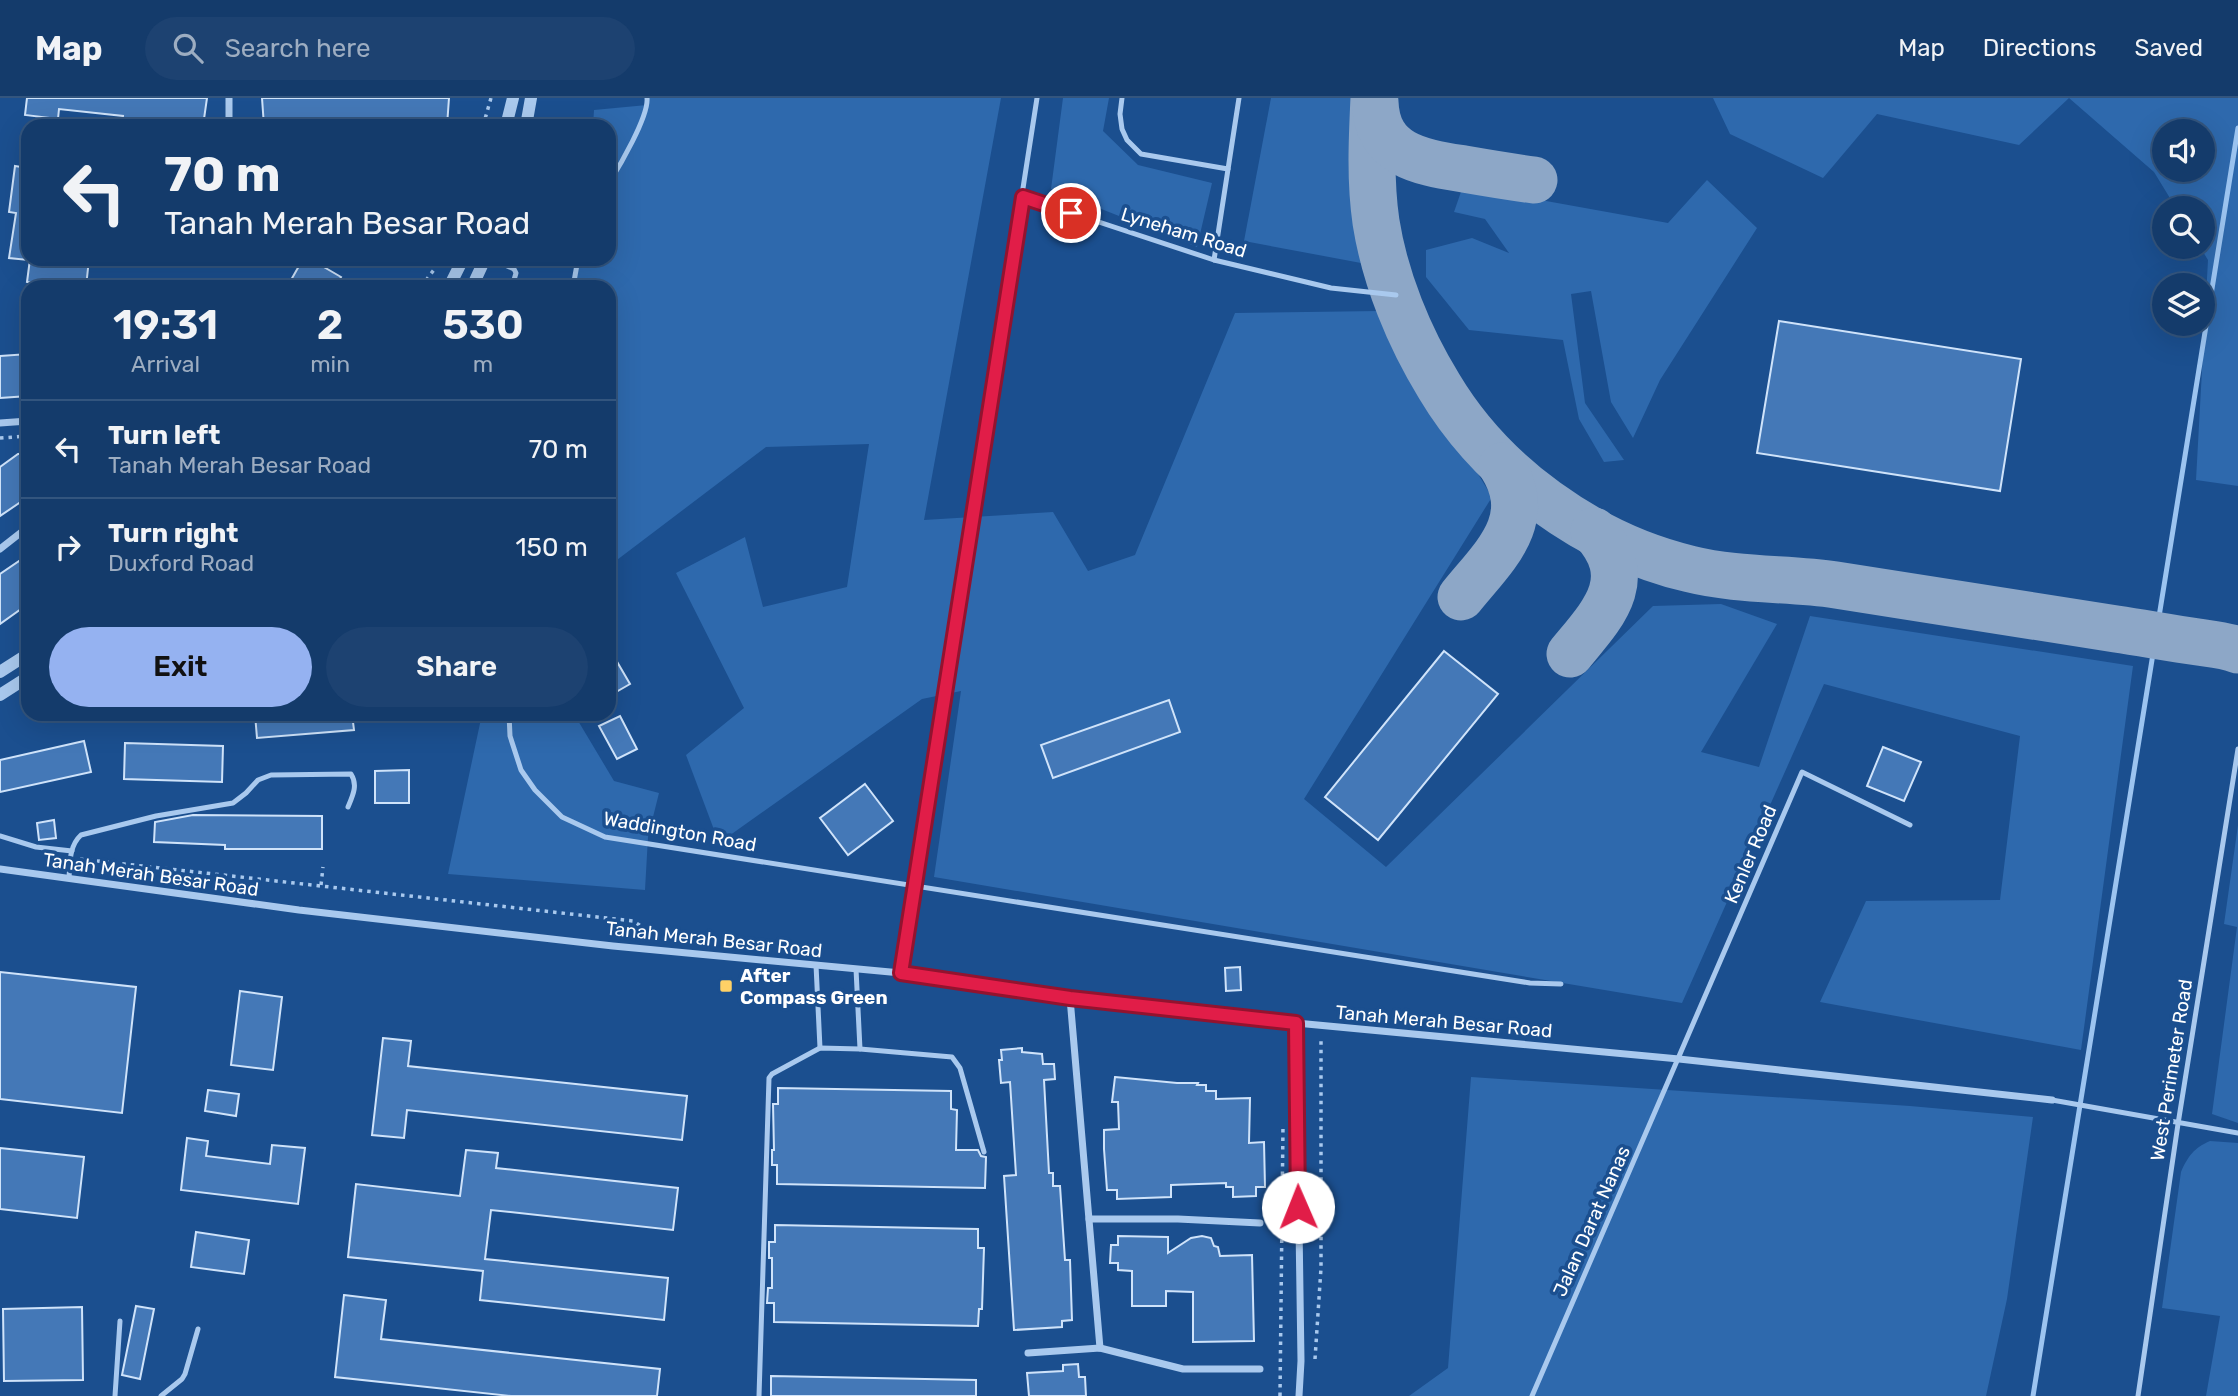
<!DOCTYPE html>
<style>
:root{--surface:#143b6b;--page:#1d4271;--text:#f1f3f6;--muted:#9dadc1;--line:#33557e;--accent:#95b2f1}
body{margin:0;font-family:Rubik,sans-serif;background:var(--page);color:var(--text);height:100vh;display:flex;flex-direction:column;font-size:26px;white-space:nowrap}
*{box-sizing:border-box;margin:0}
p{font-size:23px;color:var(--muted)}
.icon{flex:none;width:38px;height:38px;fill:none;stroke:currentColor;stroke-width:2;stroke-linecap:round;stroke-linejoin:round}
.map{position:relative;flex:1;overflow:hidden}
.details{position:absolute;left:21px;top:182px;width:595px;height:441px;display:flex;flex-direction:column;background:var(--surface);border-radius:21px;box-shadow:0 7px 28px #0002,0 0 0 2px var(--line)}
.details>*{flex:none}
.hud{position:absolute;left:21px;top:21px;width:595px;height:147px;border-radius:21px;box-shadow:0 7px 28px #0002,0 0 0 2px var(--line);background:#143b6b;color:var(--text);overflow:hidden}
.fabs{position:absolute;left:2152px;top:21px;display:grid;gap:14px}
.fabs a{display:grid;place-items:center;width:63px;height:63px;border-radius:50%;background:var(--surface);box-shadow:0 7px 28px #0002,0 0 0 2px var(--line);font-size:35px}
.pin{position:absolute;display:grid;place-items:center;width:60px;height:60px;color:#fff;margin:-30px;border:4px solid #fff;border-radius:50%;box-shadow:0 2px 7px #0007}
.me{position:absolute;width:77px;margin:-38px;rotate:359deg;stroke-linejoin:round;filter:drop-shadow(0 0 5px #0008)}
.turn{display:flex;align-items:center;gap:24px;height:147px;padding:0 28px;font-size:32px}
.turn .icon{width:91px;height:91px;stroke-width:2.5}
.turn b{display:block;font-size:49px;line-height:60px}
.eta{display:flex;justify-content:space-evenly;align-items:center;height:119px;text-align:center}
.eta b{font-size:42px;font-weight:600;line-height:49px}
.cta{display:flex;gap:14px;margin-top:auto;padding:14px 28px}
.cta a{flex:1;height:80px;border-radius:42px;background:var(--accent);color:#111;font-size:28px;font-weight:600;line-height:80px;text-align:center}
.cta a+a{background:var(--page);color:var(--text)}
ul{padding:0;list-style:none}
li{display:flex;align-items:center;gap:21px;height:98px;padding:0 28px;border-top:2px solid var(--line)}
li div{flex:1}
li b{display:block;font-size:26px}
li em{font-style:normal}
header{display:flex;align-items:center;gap:42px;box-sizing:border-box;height:98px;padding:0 35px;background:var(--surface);border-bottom:2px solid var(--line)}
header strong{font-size:33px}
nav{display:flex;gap:38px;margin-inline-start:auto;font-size:24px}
.search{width:490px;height:63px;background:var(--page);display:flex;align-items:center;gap:18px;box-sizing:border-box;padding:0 24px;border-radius:38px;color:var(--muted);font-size:26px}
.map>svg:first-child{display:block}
.green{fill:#2e69ad;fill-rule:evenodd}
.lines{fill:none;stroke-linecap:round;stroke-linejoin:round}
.stream{stroke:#9cc4f0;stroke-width:5}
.taxiway{stroke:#8da7c7;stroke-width:47}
.building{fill:#4478b7;stroke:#cfe3fa;stroke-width:2}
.path{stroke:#a9c9ee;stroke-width:3.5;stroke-dasharray:3.5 5;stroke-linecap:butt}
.service{stroke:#a9c9ee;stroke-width:5}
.minor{stroke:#a9c9ee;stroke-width:7}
.tertiary{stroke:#a9c9ee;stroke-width:12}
.route-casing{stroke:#92132f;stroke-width:18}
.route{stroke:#e11d48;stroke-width:12}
.poi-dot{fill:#ffd166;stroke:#1b4f8f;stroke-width:2.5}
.labels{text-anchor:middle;stroke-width:7;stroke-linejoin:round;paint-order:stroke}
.street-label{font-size:19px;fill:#fff;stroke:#1b4f8f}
.poi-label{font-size:19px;font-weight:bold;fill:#fff;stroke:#1b4f8f;text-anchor:start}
</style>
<header>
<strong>Map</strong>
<div class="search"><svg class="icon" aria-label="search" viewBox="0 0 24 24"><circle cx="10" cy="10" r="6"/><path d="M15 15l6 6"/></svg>Search here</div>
<nav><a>Map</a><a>Directions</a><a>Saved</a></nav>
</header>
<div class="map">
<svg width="2238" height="1298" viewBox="0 0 2238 1298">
<rect width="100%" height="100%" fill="#1b4f8f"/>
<g class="green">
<path d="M647,0H1001L924,422L1053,414L1088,473L1135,457L1235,215L1379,213L1492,399L1304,701L1386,769L1653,508L1721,506L1777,526L1701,654L1759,669L1810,518L2133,568L2081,952L1820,904L1866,803L2000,802L2020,638L1824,586L1682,905L934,779L961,593L922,601L719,745L686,657L744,610L676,475L745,439L763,509L847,489L869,346L766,349L609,468V189H571L577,161H609V28H593L594,12L647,7Z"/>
<path d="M1063,0H1109L1103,33L1138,67L1212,85L1197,149L1051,91Z"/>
<path d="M1271,0H1376L1361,165L1244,143Z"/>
<path d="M1713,0H2238V388L2196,382L2208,162L2200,149H2203V110H2176L2154,74L2069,0L2019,47L1877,16L1823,80L1730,36ZM2165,33H2203V72H2165Z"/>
<path d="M1707,82L1757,130L1660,282L1633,340L1611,304L1591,193L1571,196L1585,305L1624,362L1604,364L1579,321L1563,242L1469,232L1426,179V152L1472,140L1509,155L1485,121L1454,114L1463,88L1668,125Z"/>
<path d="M482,616H574L614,683L659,695L648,739L645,792L448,776Z"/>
<path d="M2238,727V1025L2212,1016L2237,829L2224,826Z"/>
<path d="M1471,979L1910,1008L2033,1019L2007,1201L1986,1298H1409L1448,1270Z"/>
<path d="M2210,1043L2238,1045V1298H2206L2220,1218L2162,1210L2181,1074C2188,1058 2194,1050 2210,1043Z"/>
</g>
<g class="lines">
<path class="stream" d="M2033,1298L2238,30"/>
<g class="taxiway">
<path d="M1374,0C1372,41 1370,83 1376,124C1385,181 1409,239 1439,288C1492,377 1589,447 1690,471C1738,483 1788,480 1836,487C1930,501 2023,516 2116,531C2143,535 2170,540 2198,544C2211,546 2225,547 2238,552"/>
<path d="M1375,4C1377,58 1421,64 1464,71C1487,75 1511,79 1534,82"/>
<path d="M1461,499C1494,458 1536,423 1502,368"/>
<path d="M1570,556C1602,517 1638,482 1594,433"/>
</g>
</g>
<g class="building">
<path d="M27,0H207L203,28H122L123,18L59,11L58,21L25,17Z"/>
<path d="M262,0H449L447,28L346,26V28H264Z"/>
<path d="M15,68L28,70V162L9,160L16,115L9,114Z"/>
<path d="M30,161H89L86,189H34L35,185L27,184Z"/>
<path d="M303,161H310L341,179L335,189H287Z"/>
<path d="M1779,223L2021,261L2000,393L1757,355Z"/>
<path d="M28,256V298L0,300V258Z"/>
<path d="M28,355V399L0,418V369L18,356Z"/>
<path d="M28,457V506L0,526V476Z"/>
<path d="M609,550L630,586L609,598Z"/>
<path d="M1444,553L1498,596L1378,742L1325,699Z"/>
<path d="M1169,602L1180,634L1053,680L1041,647Z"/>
<path d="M255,616H352L354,632L257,640Z"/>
<path d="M620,618L637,651L617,661L599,628Z"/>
<path d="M84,643L91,674L0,694V662Z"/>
<path d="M125,645L223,648L222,684L124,681Z"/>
<path d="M1883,649L1921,664L1904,703L1867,688Z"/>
<path d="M409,672V705H375V673Z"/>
<path d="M865,686L893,723L848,757L820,720Z"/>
<path d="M193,717L322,718V751H225V747L154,744L155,724Z"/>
<path d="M54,722L56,740L39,742L37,725Z"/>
<path d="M1240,869L1241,892L1226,893L1225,870Z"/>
<path d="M0,874L136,889L122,1015L0,1001Z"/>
<path d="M240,893L282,899L273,972L231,967Z"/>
<path d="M383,940L411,943L408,968L687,998L682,1042L407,1012L404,1040L372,1037Z"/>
<path d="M1022,950V954L1042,956L1043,966H1054L1055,981L1044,982L1049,1075H1053V1088H1060L1065,1162H1070L1072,1222L1062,1223V1229L1014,1232L1004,1078L1016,1077L1010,984L1001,985L999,962H1002L1001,952Z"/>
<path d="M1115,979L1177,985H1198L1197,987H1206V993H1216V1001L1250,1000L1249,1045L1264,1044L1265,1089H1256V1098L1233,1099V1089H1226V1085L1171,1087V1099L1117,1101V1092H1107L1104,1051V1032L1119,1031L1118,1004H1112Z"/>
<path d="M778,990L951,993V1011L957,1012L956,1052H978L981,1058L986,1059L985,1090L777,1086V1067H772V1052H774L773,1006H778Z"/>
<path d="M208,992L239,996L236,1018L205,1013Z"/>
<path d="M187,1040L208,1043L206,1058L270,1066L272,1047L305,1050L298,1106L181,1092Z"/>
<path d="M0,1050L84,1059L77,1120L0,1111Z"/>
<path d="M466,1052L498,1055L496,1070L678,1090L673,1132L491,1112L485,1161L668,1180L664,1222L480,1202L483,1173L348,1159L356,1086L460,1098Z"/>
<path d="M775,1127L978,1131V1150H984L982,1211H979L978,1228L774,1224V1205H767L768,1190H772V1160H769V1144H775Z"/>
<path d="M196,1134L249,1142L244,1176L191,1169Z"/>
<path d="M1118,1138L1168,1139V1155L1191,1140L1202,1138L1211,1140L1214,1148L1218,1149L1220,1158L1252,1157L1254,1243L1193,1244V1194L1166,1193V1208H1132V1173L1118,1172V1165H1110L1111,1147H1118Z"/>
<path d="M344,1197L386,1202L381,1241L660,1271L657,1298H511L335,1279Z"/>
<path d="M136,1208L154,1211L140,1281L122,1277Z"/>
<path d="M82,1209L83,1282L4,1283L3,1211Z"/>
<path d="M1078,1266L1079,1279H1085L1086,1298H1029L1027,1275L1063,1273V1267Z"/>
<path d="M771,1278L976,1282V1298H771Z"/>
</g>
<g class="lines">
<g class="path">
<path d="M483,28L491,0"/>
<path d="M421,189L442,161"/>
<path d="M0,340L28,338"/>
<path d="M80,761L633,823L655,837"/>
<path d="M321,787L323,769"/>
<path d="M1315,1261L1321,1170V940"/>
<path d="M1280,1298L1283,1027"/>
</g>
<g class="service">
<path d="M1122,0L1120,16L1122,31L1127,42L1141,56L1228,71"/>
<path d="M609,85C619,69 649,18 647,0"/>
<path d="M1023,99L1214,162L1331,190L1396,197"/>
<path d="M492,161L514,171L516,175L512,189"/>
<path d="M1214,162L1239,0"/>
<path d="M573,189L578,161"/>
<path d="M509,616L510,638L521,672L535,692L562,719L605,739L1530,885L1561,886"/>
<path d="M0,738L36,749L72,753"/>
<path d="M69,780C70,765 69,748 81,737L156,718L233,705L246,695L258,682L271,677L351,676C358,687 353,697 348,709"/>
<path d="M816,867L820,950"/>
<path d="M856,871L860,951"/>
<path d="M901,875L1037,0"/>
<path d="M2052,1002L2238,1035"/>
<path d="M115,1298L120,1223"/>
<path d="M161,1298L182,1281L185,1276L198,1231"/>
<path d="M759,1298L769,980L772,976L820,950L860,951L952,959L960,970L984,1054"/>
<path d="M1532,1298L1802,674L1910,727"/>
<path d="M2138,1298L2178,1026L2238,651"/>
</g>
<g class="minor">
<path d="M229,28V0"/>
<path d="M218,163L219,161"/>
<path d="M0,325L28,323"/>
<path d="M0,451L28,429"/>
<path d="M0,771L299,812L613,848L901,875L1070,900L1296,925L1679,961L2052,1002"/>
<path d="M1070,900L1100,1250"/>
<path d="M1296,925L1301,1263L1299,1298"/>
<path d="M1089,1121H1178L1260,1125"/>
<path d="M1028,1255L1100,1250L1183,1271H1260"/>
</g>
<g class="tertiary">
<path d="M506,28L513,0"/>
<path d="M526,28L531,0"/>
<path d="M449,189L463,161"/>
<path d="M472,189L485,161"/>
<path d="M0,574L28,556"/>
<path d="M0,597L28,579"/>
</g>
</g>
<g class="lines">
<defs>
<path id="route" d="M1071,115L1023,99L901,875L1070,900L1296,925L1298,1109"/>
</defs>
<use href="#route" class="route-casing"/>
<use href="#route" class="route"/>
</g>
<rect class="poi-dot" x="719" y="881" width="14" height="14" rx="3.5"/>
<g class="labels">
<g class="street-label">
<text transform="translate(1184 134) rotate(17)" y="7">Lyneham Road</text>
<text transform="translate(680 733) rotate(10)" y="7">Waddington Road</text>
<text transform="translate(1750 756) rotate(-67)" y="7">Kenler Road</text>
<text transform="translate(151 776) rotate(8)" y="7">Tanah Merah Besar Road</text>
<text transform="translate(714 841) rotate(6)" y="7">Tanah Merah Besar Road</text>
<text transform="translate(1444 923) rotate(5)" y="7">Tanah Merah Besar Road</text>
<text transform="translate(2171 972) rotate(-81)" y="7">West Perimeter Road</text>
<text transform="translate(1591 1123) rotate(-66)" y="7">Jalan Darat Nanas</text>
</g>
<g class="poi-label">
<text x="740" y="884">After<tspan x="740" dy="22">Compass Green</tspan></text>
</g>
</g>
</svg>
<div class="fabs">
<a><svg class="icon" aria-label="sound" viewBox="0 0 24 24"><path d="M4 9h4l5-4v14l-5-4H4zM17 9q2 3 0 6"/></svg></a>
<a><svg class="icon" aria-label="search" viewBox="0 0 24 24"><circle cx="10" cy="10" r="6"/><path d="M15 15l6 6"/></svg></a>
<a><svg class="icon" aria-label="layers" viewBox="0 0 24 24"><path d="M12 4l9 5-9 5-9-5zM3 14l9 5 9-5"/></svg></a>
</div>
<div class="pin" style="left:1071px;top:115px;background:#d93025"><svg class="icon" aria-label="arrive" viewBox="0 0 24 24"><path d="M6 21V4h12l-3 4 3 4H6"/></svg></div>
<svg class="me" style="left:1298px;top:1109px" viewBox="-20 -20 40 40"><circle r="19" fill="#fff"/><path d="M0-13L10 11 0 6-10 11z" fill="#e11d48"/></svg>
<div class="hud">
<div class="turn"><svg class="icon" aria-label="left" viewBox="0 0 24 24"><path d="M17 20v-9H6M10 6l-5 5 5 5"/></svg><div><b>70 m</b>Tanah Merah Besar Road</div></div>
</div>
<section class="details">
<div class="eta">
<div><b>19:31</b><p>Arrival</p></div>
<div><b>2</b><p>min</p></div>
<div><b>530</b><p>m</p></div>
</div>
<ul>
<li><svg class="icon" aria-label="left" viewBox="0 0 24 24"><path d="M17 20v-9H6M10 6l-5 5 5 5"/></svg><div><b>Turn left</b><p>Tanah Merah Besar Road</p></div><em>70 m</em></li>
<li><svg class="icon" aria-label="right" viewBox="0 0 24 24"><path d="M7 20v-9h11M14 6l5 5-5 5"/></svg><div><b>Turn right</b><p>Duxford Road</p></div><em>150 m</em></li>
</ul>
<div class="cta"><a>Exit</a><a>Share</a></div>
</section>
</div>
